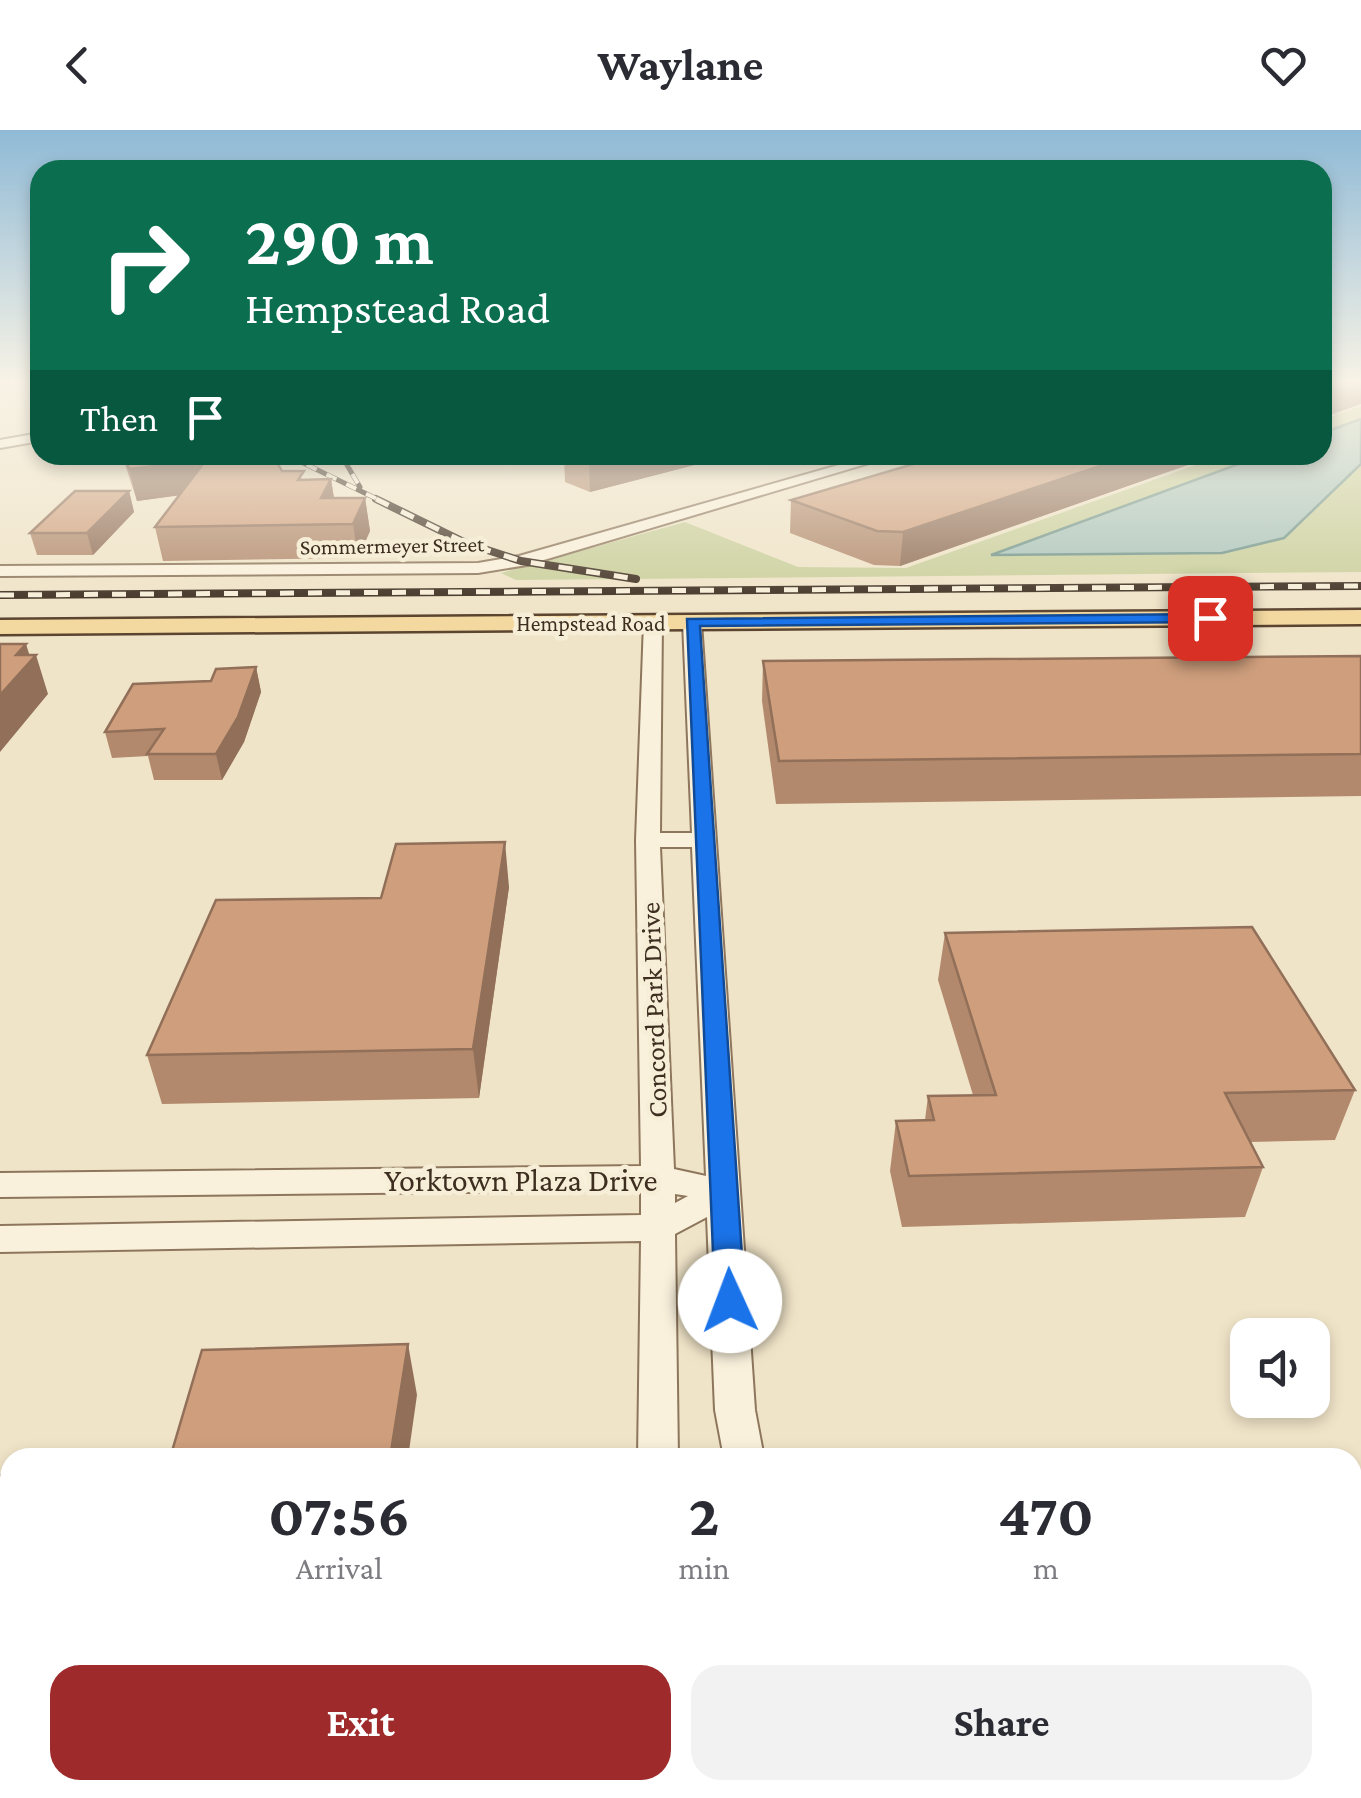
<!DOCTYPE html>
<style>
:root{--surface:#fff;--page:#f2f2f3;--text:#2b2b33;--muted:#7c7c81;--accent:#9e2a2b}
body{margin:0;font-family:"Crimson Pro",serif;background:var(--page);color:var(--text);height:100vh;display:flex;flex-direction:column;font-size:38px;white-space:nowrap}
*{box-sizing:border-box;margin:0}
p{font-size:32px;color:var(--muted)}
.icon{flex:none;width:55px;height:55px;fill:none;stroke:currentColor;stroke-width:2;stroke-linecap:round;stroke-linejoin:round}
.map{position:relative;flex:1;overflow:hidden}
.drawer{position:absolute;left:0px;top:1318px;width:1362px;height:352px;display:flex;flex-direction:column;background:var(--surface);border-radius:30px 30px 0 0;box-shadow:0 5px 15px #0003}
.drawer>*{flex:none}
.hud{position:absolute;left:30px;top:30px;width:1302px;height:305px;border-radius:30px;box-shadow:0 5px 15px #0003;background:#0b6e4f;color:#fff;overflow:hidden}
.buttons{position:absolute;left:1230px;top:1188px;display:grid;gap:20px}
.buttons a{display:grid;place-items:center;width:100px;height:100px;border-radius:20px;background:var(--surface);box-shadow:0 5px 15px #0003;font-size:50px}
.pin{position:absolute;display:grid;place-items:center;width:85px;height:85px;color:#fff;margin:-42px;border-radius:20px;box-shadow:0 5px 15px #0006}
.me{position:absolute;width:110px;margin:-55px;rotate:358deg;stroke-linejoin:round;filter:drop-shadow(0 0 8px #0008)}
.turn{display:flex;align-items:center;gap:35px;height:210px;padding:0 50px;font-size:45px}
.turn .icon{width:130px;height:130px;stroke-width:2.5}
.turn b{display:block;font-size:70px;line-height:85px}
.then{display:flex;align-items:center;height:95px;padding:0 50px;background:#0003;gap:20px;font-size:38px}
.eta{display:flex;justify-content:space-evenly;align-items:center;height:170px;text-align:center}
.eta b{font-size:60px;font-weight:700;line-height:70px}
.button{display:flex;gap:20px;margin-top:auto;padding:20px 50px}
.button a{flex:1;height:115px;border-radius:30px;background:var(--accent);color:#fff;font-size:40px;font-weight:700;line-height:115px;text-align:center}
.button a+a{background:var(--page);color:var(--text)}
header{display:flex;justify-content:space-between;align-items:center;height:130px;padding:0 50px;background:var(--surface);font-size:45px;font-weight:700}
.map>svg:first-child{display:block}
.green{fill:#c9cf9b}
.water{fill:#a9c4bc;stroke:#6f938a;stroke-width:2.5}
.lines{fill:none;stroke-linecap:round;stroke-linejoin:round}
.minor-casing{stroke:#8d765c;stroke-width:4}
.major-casing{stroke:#5b4430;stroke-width:5}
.minor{fill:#faf1dc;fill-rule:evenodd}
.major{fill:#f3d9a0;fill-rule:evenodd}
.rail-far1-casing{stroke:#3d2e20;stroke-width:5}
.rail-casing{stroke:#3d2e20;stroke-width:8}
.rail-far1{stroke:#f7eed8;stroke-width:4;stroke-dasharray:11;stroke-linecap:butt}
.rail{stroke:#f7eed8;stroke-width:5;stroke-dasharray:14;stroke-linecap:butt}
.wall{fill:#b2896c}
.shaded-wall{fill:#916f58}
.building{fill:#cf9f7d;stroke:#916f58;stroke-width:2.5}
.route{fill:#1a73e8;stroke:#114b97;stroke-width:2.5}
.labels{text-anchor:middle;stroke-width:9;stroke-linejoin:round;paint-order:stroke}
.far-street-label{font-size:22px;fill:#3d2e20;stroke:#f7eed8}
.street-label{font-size:28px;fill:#3d2e20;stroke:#f7eed8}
.near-street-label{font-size:32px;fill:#3d2e20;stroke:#f7eed8}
</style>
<header><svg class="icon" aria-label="back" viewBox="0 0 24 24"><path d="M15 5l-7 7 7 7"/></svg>Waylane<svg class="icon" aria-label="heart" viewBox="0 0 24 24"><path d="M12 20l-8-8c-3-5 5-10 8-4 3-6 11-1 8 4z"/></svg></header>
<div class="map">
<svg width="1361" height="1668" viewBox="0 0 1361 1668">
<rect width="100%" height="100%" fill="#f0e4c8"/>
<path class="green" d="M1361,276V442L516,450L501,443L685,392L798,437L906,438L1224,325H1322L1323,290Z"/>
<path class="water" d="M1361,289V334L1284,408L1222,423L991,425L1263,325H1322L1323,303Z"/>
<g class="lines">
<defs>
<g id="minor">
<path d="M40,303V311L0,318V310Z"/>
<path d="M874,325H896L527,435L478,443L0,446V436L478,433L519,426Z"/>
<path d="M653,486L662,492L660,703H692L683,492L692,486L701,492L755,1280L764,1328H724L715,1280L707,1087L675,1104L678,1328H638L641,1111L0,1122V1096L641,1085V1060L0,1067V1043L641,1036L636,710L644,492ZM660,717H692L706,1046L674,1039ZM675,1064L688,1066L675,1073Z"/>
<path d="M702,1660H752L754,1668H704Z"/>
<path d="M806,1660H856L858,1668H808Z"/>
</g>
<path id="major" d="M1361,480V494L0,504V490Z"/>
</defs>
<use href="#minor" class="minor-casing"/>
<use href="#major" class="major-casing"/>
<use href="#minor" class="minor"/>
<use href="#major" class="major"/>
<defs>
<g id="rail-far1">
<path d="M287,325L381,371"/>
<path d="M341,325L360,357"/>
</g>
<g id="rail">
<path d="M376,369L466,413L521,431L636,449"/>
<path d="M0,465L1361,456"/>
</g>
</defs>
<use href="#rail-far1" class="rail-far1-casing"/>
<use href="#rail" class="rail-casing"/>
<use href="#rail-far1" class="rail-far1"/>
<use href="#rail" class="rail"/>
</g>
<g class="wall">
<path d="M122,325H273L282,341L305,350L331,349L334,368H365L370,401L358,428L163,431L155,397L179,365L137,371Z"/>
<path d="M564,325H733L590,362L565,352Z"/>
<path d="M944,325H1216L900,436L874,435L790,403L791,370Z"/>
<path d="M129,361L134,382L93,425H37L30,403Z"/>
<path d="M1361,526V666L776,674L762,571L763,531Z"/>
<path d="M256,537L261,562L244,612L222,650H154L148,626L112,628L105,602L211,551Z"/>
<path d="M509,757L479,968L162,974L147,925L381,768Z"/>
<path d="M945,803L1355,960L1335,1010L1250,1012L1263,1037L1245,1087L902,1097L890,1041L896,991L925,990L928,966L973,965L938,850Z"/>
<path d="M0,1345H10V1660H19L0,1661Z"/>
</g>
<g class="shaded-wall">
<path d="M1358,250H1361V274L1322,288V262Z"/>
<path d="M613,325H733L590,362L589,331Z"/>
<path d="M1133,325H1216L900,436L903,402Z"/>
<path d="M206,330L212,361L137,371L129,339Z"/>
<path d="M331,349L336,382L321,368Z"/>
<path d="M129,361L134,382L93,425L87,403Z"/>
<path d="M365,368L370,401L358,428L353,394Z"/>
<path d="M26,514L31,530L36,525L48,564L0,622V565L16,525Z"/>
<path d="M256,537L261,562L244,612L222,650L216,624Z"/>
<path d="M505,712L509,757L479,968L473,919Z"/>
<path d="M408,1214L417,1265L408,1328H390Z"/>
</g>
<g class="building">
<path d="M1322,250H1358L1322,262Z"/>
<path d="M124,325H273L282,341H304L298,350L331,349L321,368H365L353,394L155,397L206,330L129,339Z"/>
<path d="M573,325H613L589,331Z"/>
<path d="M944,325H1133L903,402L877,401L791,370Z"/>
<path d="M75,361H129L87,403H30Z"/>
<path d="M0,514H26L16,525H36L0,565Z"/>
<path d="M1361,526V624L779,631L763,531Z"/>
<path d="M256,537L238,587L216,624H147L164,599L105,602L133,554L211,551L216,539Z"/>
<path d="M505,712L473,919L147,925L216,770L381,768L396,714Z"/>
<path d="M1252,797L1355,960L1225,963L1263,1037L909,1046L896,991L934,990L928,966L996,965L945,803Z"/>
<path d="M408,1214L390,1328H170L202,1220Z"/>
<path d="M0,1345H10V1604L7,1613H0Z"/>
</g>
<linearGradient id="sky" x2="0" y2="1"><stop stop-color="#8fbad6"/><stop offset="0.52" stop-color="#f8f3e6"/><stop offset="1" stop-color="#f8f3e6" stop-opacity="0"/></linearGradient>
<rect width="1361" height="484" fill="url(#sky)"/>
<path class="route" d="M1210,484L1216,485V492L700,496L745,1171L741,1180L730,1183L720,1180L715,1171L687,489Z"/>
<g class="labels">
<g class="far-street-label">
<text transform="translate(392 415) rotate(-1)" y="8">Sommermeyer Street</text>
<text x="591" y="501">Hempstead Road</text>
</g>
<g class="street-label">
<text transform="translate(653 880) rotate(-92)" y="10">Concord Park Drive</text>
</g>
<g class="near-street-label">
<text x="521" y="1061">Yorktown Plaza Drive</text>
</g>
</g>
</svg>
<div class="buttons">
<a><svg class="icon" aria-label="sound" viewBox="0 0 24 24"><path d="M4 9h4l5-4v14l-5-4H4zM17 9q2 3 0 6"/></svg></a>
</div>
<div class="pin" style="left:1210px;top:488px;background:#d93025"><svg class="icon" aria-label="arrive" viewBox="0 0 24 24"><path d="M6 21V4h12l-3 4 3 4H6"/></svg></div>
<svg class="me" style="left:730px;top:1171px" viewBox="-20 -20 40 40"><circle r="19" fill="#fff"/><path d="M0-13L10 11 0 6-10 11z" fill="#1a73e8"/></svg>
<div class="hud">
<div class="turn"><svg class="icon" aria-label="right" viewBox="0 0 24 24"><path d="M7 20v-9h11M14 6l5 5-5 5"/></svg><div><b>290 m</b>Hempstead Road</div></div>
<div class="then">Then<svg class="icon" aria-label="arrive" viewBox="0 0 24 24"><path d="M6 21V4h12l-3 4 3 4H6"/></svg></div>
</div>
<section class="drawer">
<div class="eta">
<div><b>07:56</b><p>Arrival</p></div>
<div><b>2</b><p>min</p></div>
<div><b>470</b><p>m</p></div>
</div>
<div class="button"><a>Exit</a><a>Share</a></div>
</section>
</div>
